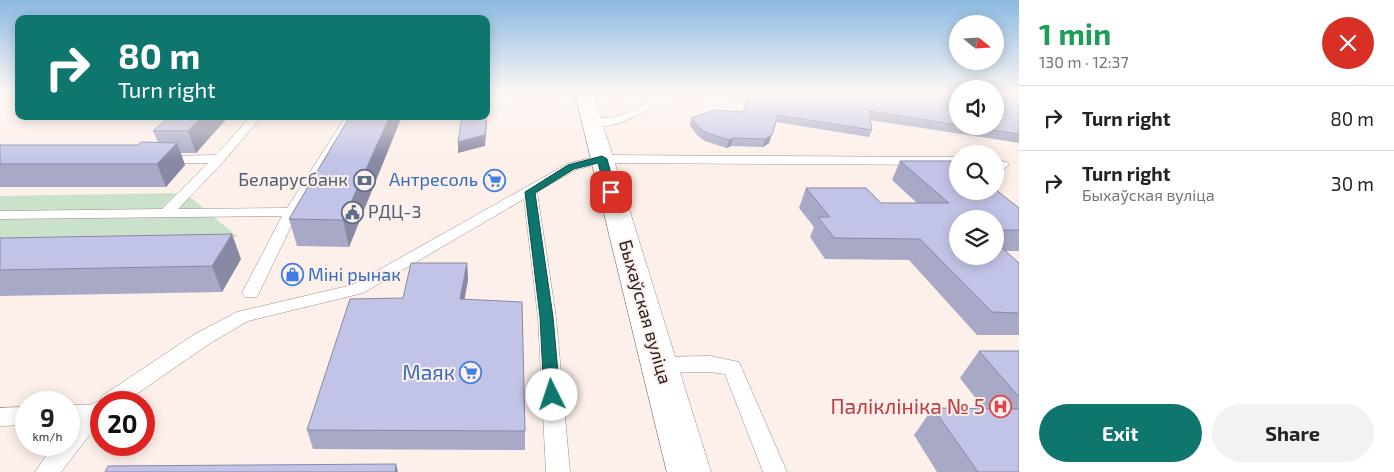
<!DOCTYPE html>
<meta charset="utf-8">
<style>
:root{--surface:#fff;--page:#f2f2f2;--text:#222;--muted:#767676;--line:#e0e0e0;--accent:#0f766e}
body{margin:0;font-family:"Exo 2",sans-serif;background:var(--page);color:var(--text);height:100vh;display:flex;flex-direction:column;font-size:19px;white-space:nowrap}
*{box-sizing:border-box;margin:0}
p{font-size:16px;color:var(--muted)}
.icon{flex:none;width:28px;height:28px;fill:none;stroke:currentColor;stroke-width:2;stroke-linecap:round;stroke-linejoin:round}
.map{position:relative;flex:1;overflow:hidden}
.sheet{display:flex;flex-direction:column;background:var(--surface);width:375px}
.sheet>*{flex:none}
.banner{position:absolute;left:15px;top:15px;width:475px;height:105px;border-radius:10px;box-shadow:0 2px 12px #0003;background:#0f766e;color:#fff;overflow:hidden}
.needle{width:32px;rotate:108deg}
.buttons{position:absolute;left:949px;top:15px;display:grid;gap:10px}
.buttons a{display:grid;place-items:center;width:55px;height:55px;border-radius:50%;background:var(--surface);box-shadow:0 2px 12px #0003;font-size:25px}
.speed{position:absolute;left:15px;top:391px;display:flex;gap:10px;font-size:25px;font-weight:700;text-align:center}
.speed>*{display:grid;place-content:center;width:65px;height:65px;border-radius:50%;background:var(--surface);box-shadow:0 2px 12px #0003;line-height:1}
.speed small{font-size:12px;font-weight:400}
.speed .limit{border:8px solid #d22;background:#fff;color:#111}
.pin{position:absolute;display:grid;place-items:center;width:42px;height:42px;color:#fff;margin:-21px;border-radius:10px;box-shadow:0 2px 8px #0006}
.me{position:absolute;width:55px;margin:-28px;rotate:356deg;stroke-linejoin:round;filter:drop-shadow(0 0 4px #0008)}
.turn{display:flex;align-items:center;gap:18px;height:105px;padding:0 20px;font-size:22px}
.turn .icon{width:65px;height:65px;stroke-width:2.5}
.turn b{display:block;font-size:35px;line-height:42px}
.round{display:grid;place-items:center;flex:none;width:52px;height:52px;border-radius:26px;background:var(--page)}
.head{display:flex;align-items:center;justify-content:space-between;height:85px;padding:0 20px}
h1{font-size:30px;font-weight:700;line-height:38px;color:#1e9e55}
.cta{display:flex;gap:10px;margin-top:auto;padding:10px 20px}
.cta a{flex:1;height:58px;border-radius:30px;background:var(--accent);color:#fff;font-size:20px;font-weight:700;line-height:58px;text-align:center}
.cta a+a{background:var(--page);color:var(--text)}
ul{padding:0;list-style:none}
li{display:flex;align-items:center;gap:15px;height:65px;padding:0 20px;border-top:1px solid var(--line)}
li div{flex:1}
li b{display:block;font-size:19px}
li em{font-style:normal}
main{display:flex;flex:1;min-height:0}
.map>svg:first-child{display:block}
.green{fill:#cae2c9}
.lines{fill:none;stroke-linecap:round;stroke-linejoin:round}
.lane-casing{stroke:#9c8f89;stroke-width:1}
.secondary-casing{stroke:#9c8f89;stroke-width:1}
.lane{fill:#fff;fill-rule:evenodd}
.secondary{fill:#fff;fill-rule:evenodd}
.wall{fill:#a7a9c7;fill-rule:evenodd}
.shaded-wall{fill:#8889a2}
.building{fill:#c2c4e7;stroke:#8889a2}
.route{fill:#0f766e;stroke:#0a4d48}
.labels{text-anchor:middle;stroke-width:4;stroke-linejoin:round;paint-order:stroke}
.service-label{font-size:18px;fill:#4e5e75;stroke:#fdefe9;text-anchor:end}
.shop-label{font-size:18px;fill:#366cbe;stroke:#fdefe9;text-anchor:end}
.street-label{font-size:18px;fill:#25201e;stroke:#fdefe9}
.near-shop-label{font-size:21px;fill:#366cbe;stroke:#fdefe9;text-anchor:end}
.near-health-label{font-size:21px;fill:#be3a42;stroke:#fdefe9;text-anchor:end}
</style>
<main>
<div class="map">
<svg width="1019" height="472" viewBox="0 0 1019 472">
<rect width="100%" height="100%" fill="#fdefe9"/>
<path class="green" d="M185,193L238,237L0,238V196Z"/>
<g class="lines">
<defs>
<g id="lane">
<path d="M659,93H671C657,107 604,138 588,122C594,116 609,119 618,116C633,112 646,102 659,93Z"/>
<path d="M716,93H749L746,99L742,100Z"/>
<path d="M251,116H262L223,162L178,209L287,208L346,116H356L298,212L257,297H245L242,293L282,216L0,219V211L162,209L208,163H163L157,159L159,156L216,155Z"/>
<path d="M602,155L958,157V165L602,163L575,170L537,192L556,317L570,472H546L538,317L524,199L363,293L248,321L209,344L125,402H101V420L61,472H35L54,445H69V428L73,423H69V405H89L99,401L102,396L195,334L237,312L352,285L567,164Z"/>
<path d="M995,160L1007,162L1009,165L1003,169L995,168Z"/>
<path d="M710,356L739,362L787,472H763L725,374L710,372L660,373L653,370L650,365L653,360L660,357Z"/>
<path d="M26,407V425L0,426V408Z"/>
</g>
<path id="secondary" d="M575,93H593L711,472H667Z"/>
</defs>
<use href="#lane" class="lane-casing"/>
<use href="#secondary" class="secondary-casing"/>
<use href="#lane" class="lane"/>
<use href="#secondary" class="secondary"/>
</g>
<g class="wall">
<path d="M958,93V126H995L1019,93V143L870,120L872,130L869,137L776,122L769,143L763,147L731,146L727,148L705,141L698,136L690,126L691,118L743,112L754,100Z"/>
<path d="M170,116H229L196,153H181L185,165L166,187H0V145H138L158,142L153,131Z"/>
<path d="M350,116H402L349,247L297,246L289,219Z"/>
<path d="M900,161L1019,208V251H1005L1019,263V335H977L909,260L825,259L810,237L814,227L799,208L806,188L881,203H917L892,180ZM958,219H995V256Z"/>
<path d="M0,238L241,259L222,292L0,296Z"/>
<path d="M467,263L468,280L464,300L525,431V450L313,449L307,430L403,298Z"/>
<path d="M979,351H1019V472H937L914,435L933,408H983L960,378Z"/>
</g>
<g class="shaded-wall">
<path d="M487,113V123L485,146L458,153V142Z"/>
<path d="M778,115L769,143L763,147L765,139Z"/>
<path d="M203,116H229L196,153L188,131Z"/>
<path d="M390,116H402L349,247L343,220Z"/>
<path d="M733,138L731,146L727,148L729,140Z"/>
<path d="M177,143L185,165L166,187L157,164Z"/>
<path d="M232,234L241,259L222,292L212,266Z"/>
<path d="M467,263L468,280L461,318L460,299Z"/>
<path d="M396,464L398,472H395Z"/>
</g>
<g class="building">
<path d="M757,93H958V125L869,111L872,130L778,115L772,135L765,139L733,138L729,140L707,133L699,128L691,118L715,110L743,112L747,99L754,100Z"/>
<path d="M995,93H1019V134L966,126H995Z"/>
<path d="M486,112L487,113L485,135L458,142L462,116H486Z"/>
<path d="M170,116H203L188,131H153Z"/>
<path d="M350,116H390L343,220L289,219Z"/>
<path d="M141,142L177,143L157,164H0V145H138Z"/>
<path d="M900,161H958V191H995V189L1019,208V230H995V219H958V256H995V242L1019,263V313L992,312L920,239L834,238L818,217H830L806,188H866L881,203H949Z"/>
<path d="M232,234L212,266L0,270V238Z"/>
<path d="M411,263H467L460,299L522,302L525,431L307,430L350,299L403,298Z"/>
<path d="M979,351H1019V397Z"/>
<path d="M933,408L1019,409V472H978Z"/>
<path d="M396,464L395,472H105L108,466Z"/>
</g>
<linearGradient id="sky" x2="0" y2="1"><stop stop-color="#8bb9e2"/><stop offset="0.58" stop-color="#fef8f5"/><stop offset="1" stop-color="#fef8f5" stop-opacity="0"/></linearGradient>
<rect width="1019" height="160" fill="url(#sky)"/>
<path class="route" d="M602,156L607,159L616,192L615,194L606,192L598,163L574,169L535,193L553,317L560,395L558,399L552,401L547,399L544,395L540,317L525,192L568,165Z"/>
<defs>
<symbol id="bank-ring" viewBox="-11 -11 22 22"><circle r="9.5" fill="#fdefe9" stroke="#5c6f8a" stroke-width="1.5"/><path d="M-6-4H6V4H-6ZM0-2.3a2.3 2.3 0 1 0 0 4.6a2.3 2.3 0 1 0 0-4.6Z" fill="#5c6f8a"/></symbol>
<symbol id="supermarket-ring" viewBox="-11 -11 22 22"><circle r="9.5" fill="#fdefe9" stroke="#3f7fe0" stroke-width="1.5"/><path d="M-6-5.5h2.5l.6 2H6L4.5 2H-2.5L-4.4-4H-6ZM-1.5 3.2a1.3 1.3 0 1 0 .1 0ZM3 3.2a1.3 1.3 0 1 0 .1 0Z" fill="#3f7fe0"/></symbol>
<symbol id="civic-ring" viewBox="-11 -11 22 22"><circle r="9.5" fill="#fdefe9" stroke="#5c6f8a" stroke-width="1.5"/><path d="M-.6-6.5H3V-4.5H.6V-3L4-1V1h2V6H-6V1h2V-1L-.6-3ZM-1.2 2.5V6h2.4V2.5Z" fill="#5c6f8a"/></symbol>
<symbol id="shop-ring" viewBox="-11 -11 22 22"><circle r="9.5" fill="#fdefe9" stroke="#3f7fe0" stroke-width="1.5"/><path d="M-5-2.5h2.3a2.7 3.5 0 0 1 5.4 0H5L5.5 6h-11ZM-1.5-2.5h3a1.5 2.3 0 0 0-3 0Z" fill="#3f7fe0"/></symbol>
<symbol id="hospital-ring" viewBox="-11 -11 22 22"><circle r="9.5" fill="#fdefe9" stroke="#e0444e" stroke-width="1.5"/><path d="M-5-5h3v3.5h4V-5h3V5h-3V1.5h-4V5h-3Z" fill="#e0444e"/></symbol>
</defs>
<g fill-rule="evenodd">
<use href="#bank-ring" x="352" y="168" width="25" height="25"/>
<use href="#supermarket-ring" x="482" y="168" width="25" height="25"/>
<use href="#civic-ring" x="340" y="200" width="25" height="25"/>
<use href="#shop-ring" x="280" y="262" width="25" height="25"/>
<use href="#supermarket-ring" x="458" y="360" width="25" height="25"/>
<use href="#hospital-ring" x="988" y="394" width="25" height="25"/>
</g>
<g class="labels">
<g class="service-label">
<text x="348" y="186">Беларусбанк</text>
<text x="368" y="218" text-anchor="start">РДЦ-3</text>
</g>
<g class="shop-label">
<text x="478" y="186">Антресоль</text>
<text x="308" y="281" text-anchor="start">Міні рынак</text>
</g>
<g class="street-label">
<text transform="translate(645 312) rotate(74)" y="6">Быхаўская вуліца</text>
</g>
<g class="near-shop-label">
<text x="455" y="380">Маяк</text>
</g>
<g class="near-health-label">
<text x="985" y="414">Паліклініка № 5</text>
</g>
</g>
</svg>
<div class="buttons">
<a><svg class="needle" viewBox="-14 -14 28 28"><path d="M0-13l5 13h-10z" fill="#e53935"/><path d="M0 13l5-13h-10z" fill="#767676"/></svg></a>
<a><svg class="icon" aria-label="sound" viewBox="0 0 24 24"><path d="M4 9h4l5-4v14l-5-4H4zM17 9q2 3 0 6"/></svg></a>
<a><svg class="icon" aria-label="search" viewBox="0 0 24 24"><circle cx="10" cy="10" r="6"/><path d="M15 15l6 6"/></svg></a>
<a><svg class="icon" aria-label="layers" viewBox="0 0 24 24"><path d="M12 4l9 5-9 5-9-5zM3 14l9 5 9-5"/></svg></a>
</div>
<div class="speed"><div>9<small>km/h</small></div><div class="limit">20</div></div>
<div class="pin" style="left:611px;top:192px;background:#d93025"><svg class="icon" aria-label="arrive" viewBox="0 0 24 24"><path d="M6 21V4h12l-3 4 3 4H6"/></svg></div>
<svg class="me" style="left:552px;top:395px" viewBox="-20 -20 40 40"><circle r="19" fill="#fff"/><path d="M0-13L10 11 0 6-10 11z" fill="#0f766e"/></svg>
<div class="banner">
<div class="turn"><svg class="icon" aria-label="right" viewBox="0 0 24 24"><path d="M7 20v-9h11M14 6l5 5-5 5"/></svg><div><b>80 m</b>Turn right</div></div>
</div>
</div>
<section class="sheet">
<div class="head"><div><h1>1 min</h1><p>130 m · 12:37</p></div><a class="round" style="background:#d93025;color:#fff"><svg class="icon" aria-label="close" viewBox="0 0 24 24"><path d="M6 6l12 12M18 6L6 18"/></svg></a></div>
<ul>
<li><svg class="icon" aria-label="right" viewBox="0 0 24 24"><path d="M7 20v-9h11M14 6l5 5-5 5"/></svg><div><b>Turn right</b></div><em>80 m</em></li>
<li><svg class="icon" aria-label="right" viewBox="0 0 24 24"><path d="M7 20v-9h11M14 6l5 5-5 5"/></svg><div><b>Turn right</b><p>Быхаўская вуліца</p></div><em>30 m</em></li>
</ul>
<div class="cta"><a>Exit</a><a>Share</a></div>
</section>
</main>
